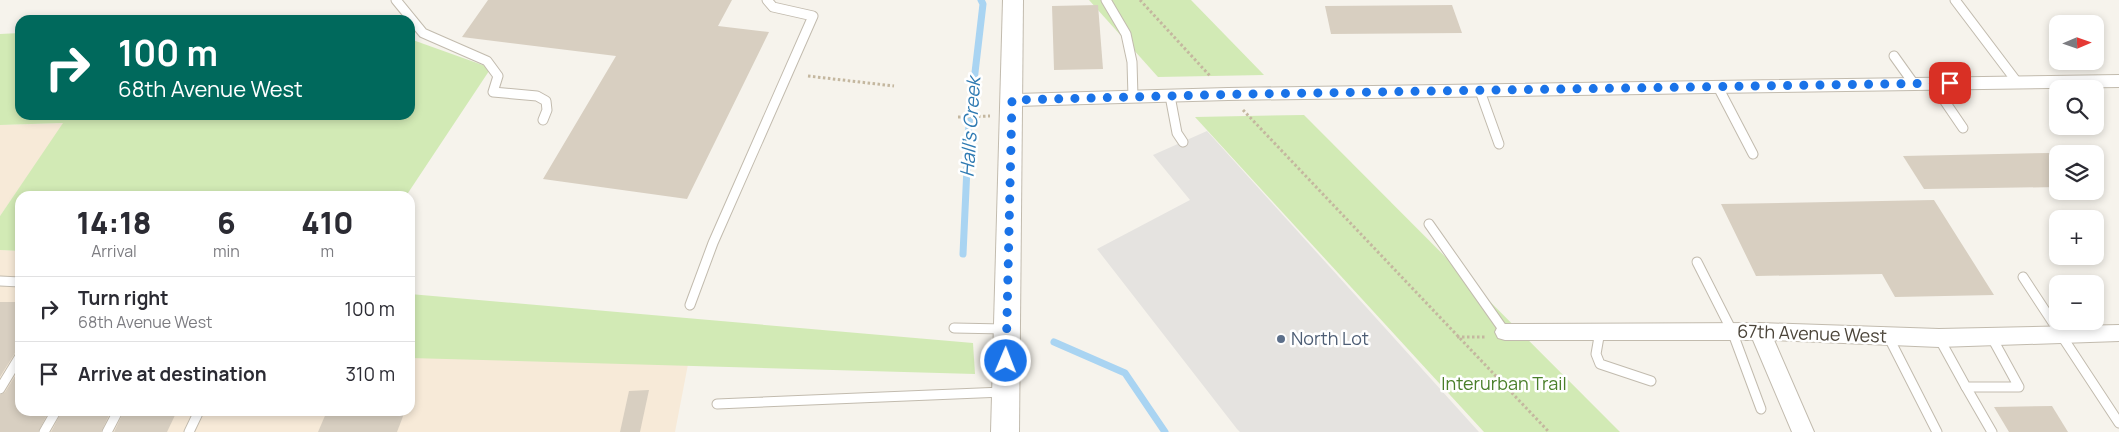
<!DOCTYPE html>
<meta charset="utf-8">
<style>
:root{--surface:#fff;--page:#f7f7f7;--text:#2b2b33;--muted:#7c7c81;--line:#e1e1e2}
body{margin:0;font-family:Manrope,sans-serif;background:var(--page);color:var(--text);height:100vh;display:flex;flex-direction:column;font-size:19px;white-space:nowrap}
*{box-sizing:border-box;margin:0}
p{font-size:16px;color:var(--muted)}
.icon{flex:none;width:28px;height:28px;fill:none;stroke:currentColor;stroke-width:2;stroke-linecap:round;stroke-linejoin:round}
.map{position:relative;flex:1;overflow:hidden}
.sheet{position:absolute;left:15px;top:191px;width:400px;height:225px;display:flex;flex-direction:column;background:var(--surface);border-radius:15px;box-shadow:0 2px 8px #0003}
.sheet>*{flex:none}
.banner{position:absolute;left:15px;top:15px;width:400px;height:105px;border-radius:15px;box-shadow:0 2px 8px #0003;background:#00695c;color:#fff;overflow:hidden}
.needle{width:32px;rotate:88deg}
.buttons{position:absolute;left:2049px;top:15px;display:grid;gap:10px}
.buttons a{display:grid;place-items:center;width:55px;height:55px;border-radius:10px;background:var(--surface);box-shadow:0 2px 8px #0003;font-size:25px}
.pin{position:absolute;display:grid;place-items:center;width:42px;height:42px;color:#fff;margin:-21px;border-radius:10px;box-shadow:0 2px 8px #0006}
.me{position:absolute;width:55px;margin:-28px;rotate:1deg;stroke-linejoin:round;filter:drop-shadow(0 0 4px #0008)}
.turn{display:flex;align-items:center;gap:18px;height:105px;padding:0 20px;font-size:22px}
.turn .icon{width:65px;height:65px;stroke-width:2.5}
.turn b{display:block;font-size:35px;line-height:42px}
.eta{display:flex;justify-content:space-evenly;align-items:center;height:85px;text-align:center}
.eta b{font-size:30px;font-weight:800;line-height:35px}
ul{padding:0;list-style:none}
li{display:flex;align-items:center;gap:15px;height:65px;padding:0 20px;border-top:1px solid var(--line)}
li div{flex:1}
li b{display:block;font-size:19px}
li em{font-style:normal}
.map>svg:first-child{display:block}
.commercial{fill:#f7ead8}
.green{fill:#d2eab5}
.parking{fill:#e5e3e0}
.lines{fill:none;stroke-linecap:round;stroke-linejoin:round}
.stream{stroke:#a9d4f2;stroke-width:7}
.building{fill:#d8cfc1}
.service-casing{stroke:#c2bbae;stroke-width:11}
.minor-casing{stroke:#c2bbae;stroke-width:2}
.tertiary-casing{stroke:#c2bbae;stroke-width:2}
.path{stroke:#c4b79f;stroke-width:3;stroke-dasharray:2.5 2.5;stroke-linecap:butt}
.service{stroke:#fff;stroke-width:9}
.minor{fill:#fff;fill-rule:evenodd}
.tertiary{fill:#fff;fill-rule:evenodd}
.route{stroke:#1a73e8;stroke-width:9;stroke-dasharray:0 16.2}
.service-dot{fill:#5c6f8a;stroke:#fff;stroke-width:2}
.labels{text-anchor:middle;stroke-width:5;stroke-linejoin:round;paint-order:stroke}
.street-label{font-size:18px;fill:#4b4439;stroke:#fff}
.service-label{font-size:18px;fill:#4e5e75;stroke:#fff;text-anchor:start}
.park-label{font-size:18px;fill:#4a7f2a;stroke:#fff}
.water-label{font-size:19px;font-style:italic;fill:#2e7ab2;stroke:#fff}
</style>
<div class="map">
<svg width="2119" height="432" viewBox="0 0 2119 432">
<rect width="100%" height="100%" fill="#f6f3ec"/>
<g class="commercial">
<path d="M64,123L0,216V125Z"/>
<path d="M0,250L20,251V411H410V356L689,359L675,432H0Z"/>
</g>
<g class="green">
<path d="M1089,0H1191L1264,75L1158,77Z"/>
<path d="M20,33V115H410V39L491,68L406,196H20V251L0,250V216L63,123L0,125V34Z"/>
<path d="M1304,115L1620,432H1484L1195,117Z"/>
<path d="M410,294L973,343L975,374L410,358Z"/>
</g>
<path class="parking" d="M1207,131L1479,432H1240L1237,429L1097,249L1190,200L1153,155Z"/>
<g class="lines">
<g class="stream">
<path d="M963,254L969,124L983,4L981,0"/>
<path d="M1054,342L1125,373L1165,432"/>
</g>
</g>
<g class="building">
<path d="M488,0H732L718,26L769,32L687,199L543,179L616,56L462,37Z"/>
<path d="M1098,5L1103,69L1054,70L1052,6Z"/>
<path d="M1452,5L1462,33L1331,34L1325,6Z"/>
<path d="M2049,153L2058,164V187L1924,189L1903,156Z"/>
<path d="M1934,200L1994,295L1895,297L1882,274L1756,276L1721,204Z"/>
<path d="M0,302H20V350L15,353L0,377Z"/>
<path d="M20,368V411H49L38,432H0V395L5,392Z"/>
<path d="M649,390L640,432H620L629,391Z"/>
<path d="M2052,406L2068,432H2009L1994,407Z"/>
<path d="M62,411H111L101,432H51Z"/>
<path d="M124,411H177L167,432H114Z"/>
<path d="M327,411H405L397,432H318Z"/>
</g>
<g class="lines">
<defs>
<g id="service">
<path d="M396,0L423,33L487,61L498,76L493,92L537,96L546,101L547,110L543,120"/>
<path d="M1106,0L1126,34L1132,62L1133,97"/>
<path d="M1955,0L2017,82"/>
<path d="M1894,56L1914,84"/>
<path d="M1933,84L1963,128"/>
<path d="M1718,87L1753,154"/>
<path d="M1480,91L1499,144"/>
<path d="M1170,96L1177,133L1183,142"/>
<path d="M1429,224L1505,332"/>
<path d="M1697,262L1732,331L1761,409"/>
<path d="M2023,277L2119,423"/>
<path d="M0,281L20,282"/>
<path d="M690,305L713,243L813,16L773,7L767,0"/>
<path d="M954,328L1004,329"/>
<path d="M1600,331L1596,354L1600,364L1651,381"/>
<path d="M1888,336L1937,432"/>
<path d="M1939,338L1966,387H2019L1991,336"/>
<path d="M1966,387L1992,432"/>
<path d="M0,389L20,356"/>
<path d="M717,404L1003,392"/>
<path d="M44,432L56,411"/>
<path d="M107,432L118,411"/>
<path d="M189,432L199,411"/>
</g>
<g id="minor">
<path d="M2119,75V87L1228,100L1012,106L1006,104L1003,100L1006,96L1012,94L1228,88Z"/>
<path d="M1760,323L1939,329L2119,325V341L1939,347L1774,340L1814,432H1792L1753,340H1505L1498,338L1495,332L1498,326L1505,324Z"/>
</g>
<path id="tertiary" d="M1003,0H1023L1019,432H991Z"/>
</defs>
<use href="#service" class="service-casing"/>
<use href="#minor" class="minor-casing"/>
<use href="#tertiary" class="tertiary-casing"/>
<g class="path">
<path d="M1140,0L1211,77"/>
<path d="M808,76L894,86"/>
<path d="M1243,110L1549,432"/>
<path d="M958,117L990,116"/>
<path d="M1457,337H1485"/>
</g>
<use href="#service" class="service"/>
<use href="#minor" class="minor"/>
<use href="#tertiary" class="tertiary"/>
</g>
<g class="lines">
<path class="route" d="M1006,361L1012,100L1247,94L1950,83"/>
</g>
<circle class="service-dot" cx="1281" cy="339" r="5"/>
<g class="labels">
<g class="street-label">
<text transform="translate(1812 334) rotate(2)" y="6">67th Avenue West</text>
</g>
<g class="service-label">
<text x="1291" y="345">North Lot</text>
</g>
<g class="park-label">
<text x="1504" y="390">Interurban Trail</text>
</g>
<g class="water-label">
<text transform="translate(970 127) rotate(-86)" y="7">Hall's Creek</text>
</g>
</g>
</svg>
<div class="buttons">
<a><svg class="needle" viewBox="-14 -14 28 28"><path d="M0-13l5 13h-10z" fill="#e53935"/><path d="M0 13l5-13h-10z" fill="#7c7c81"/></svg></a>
<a><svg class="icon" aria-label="search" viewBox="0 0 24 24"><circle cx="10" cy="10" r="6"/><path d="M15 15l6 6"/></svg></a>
<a><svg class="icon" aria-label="layers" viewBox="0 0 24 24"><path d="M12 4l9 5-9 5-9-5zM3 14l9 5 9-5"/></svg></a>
<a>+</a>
<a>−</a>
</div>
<div class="pin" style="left:1950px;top:83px;background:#d93025"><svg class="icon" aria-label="arrive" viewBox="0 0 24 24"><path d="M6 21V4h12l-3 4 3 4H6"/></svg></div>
<svg class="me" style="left:1006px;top:361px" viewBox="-20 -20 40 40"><circle r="17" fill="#1a73e8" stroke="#fff" stroke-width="3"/><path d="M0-11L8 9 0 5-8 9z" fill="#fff"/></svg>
<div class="banner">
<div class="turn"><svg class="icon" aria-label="right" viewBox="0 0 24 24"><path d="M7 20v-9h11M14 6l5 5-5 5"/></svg><div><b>100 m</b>68th Avenue West</div></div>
</div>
<section class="sheet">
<div class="eta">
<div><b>14:18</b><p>Arrival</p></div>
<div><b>6</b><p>min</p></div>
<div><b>410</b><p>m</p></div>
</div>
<ul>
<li><svg class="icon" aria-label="right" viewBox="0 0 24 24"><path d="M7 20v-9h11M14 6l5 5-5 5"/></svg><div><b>Turn right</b><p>68th Avenue West</p></div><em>100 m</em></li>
<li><svg class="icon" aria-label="arrive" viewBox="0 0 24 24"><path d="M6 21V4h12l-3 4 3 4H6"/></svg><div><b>Arrive at destination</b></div><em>310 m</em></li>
</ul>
</section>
</div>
